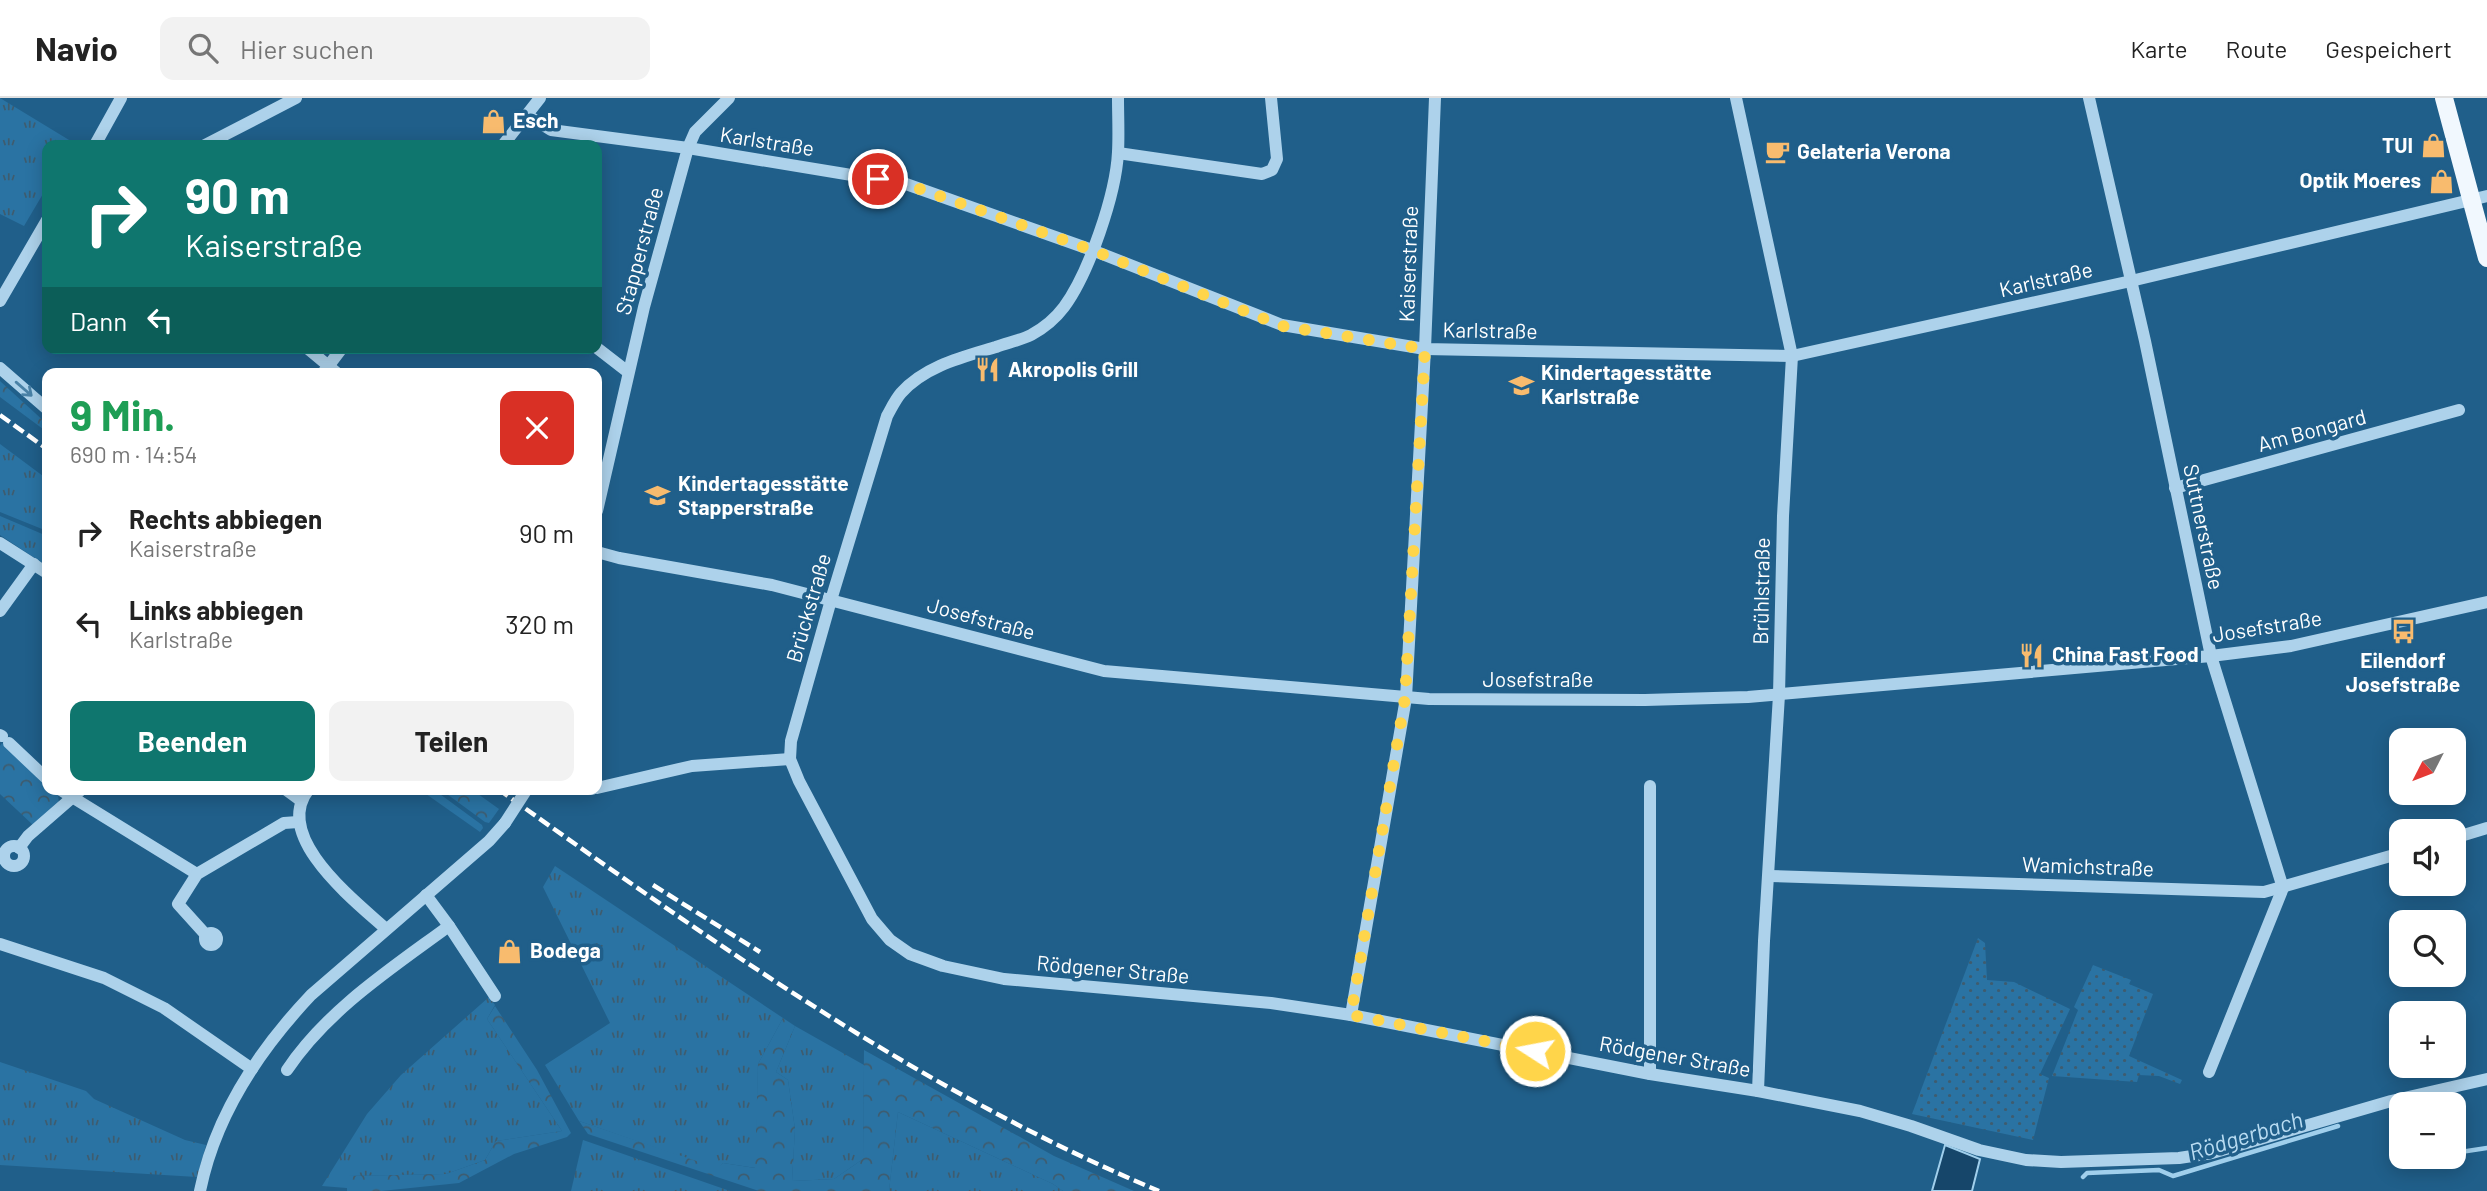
<!DOCTYPE html>
<html lang="de">
<meta charset="utf-8">
<style>
:root{--surface:#fff;--page:#f2f2f2;--text:#222;--muted:#767676;--line:#e0e0e0;--accent:#0f766e}
body{margin:0;font-family:Barlow,sans-serif;background:var(--page);color:var(--text);height:100vh;display:flex;flex-direction:column;font-size:26px;white-space:nowrap}
*{box-sizing:border-box;margin:0}
p{font-size:23px;color:var(--muted)}
.icon{flex:none;width:38px;height:38px;fill:none;stroke:currentColor;stroke-width:2;stroke-linecap:round;stroke-linejoin:round}
.map{position:relative;flex:1;overflow:hidden}
.details{position:absolute;left:42px;top:270px;width:560px;height:427px;display:flex;flex-direction:column;background:var(--surface);border-radius:14px;box-shadow:0 4px 18px #0003}
.details>*{flex:none}
.hud{position:absolute;left:42px;top:42px;width:560px;height:214px;border-radius:14px;box-shadow:0 4px 18px #0003;background:#0f766e;color:#fff;overflow:hidden}
.needle{width:46px;rotate:228deg}
.tools{position:absolute;left:2389px;top:630px;display:grid;gap:14px}
.tools a{display:grid;place-items:center;width:77px;height:77px;border-radius:14px;background:var(--surface);box-shadow:0 4px 18px #0003;font-size:35px}
.pin{position:absolute;display:grid;place-items:center;width:60px;height:60px;color:#fff;margin:-30px;border:4px solid #fff;border-radius:50%;box-shadow:0 2px 7px #0007}
.me{position:absolute;width:77px;margin:-38px;rotate:281deg;stroke-linejoin:round;filter:drop-shadow(0 0 5px #0008)}
.turn{display:flex;align-items:center;gap:24px;height:147px;padding:0 28px;font-size:32px}
.turn .icon{width:91px;height:91px;stroke-width:2.5}
.turn b{display:block;font-size:49px;line-height:60px}
.then{display:flex;align-items:center;height:66px;padding:0 28px;background:#0003;gap:14px;font-size:26px}
.round{display:grid;place-items:center;flex:none;width:74px;height:74px;border-radius:14px;background:var(--page)}
.headline{display:flex;align-items:center;justify-content:space-between;height:119px;padding:0 28px}
h1{font-size:42px;font-weight:700;line-height:52px;color:#1e9e55}
.button{display:flex;gap:14px;margin-top:auto;padding:14px 28px}
.button a{flex:1;height:80px;border-radius:14px;background:var(--accent);color:#fff;font-size:28px;font-weight:700;line-height:80px;text-align:center}
.button a+a{background:var(--page);color:var(--text)}
ul{padding:0;list-style:none}
li{display:flex;align-items:center;gap:21px;height:91px;padding:0 28px}
li div{flex:1}
li b{display:block;font-size:26px}
li em{font-style:normal}
header{display:flex;align-items:center;gap:42px;box-sizing:border-box;height:98px;padding:0 35px;background:var(--surface);border-bottom:2px solid var(--line)}
header strong{font-size:33px}
nav{display:flex;gap:38px;margin-inline-start:auto;font-size:24px}
.search{width:490px;height:63px;background:var(--page);display:flex;align-items:center;gap:18px;box-sizing:border-box;padding:0 24px;border-radius:14px;color:var(--muted);font-size:26px}
.map>svg:first-child{display:block}
.grass{fill:url(#grass-tufts)}
.forest{fill:url(#forest-crowns)}
.garden{fill:url(#garden-dots)}
.water{fill:#16466a;stroke:#a0cfec;stroke-width:2}
.lines{fill:none;stroke-linecap:round;stroke-linejoin:round}
.stream{stroke:#a0cfec;stroke-width:4.5}
.minor{stroke:#add2eb;stroke-width:12}
.major{stroke:#f1f8fe;stroke-width:18}
.rail{stroke:#fff;stroke-width:4.5;stroke-dasharray:12 5;stroke-linecap:butt}
.minor-bridge{stroke:#add2eb;stroke-width:12}
.oneway{stroke:#4a82a7}
.route{stroke:#ffd54a;stroke-width:12;stroke-dasharray:0 21.6}
.labels{text-anchor:middle;stroke-width:7;stroke-linejoin:round;paint-order:stroke}
.poi-label{font-size:21px;font-weight:bold;fill:#fff;stroke:#205f8a;text-anchor:start}
.street-label{font-size:21px;fill:#fff;stroke:#205f8a}
.water-label{font-size:23px;font-style:italic;fill:#b9dcf2;stroke:#205f8a}
</style>
<header>
<strong>Navio</strong>
<div class="search"><svg class="icon" aria-label="search" viewBox="0 0 24 24"><circle cx="10" cy="10" r="6"/><path d="M15 15l6 6"/></svg>Hier suchen</div>
<nav><a>Karte</a><a>Route</a><a>Gespeichert</a></nav>
</header>
<div class="map">
<svg width="2487" height="1093" viewBox="0 0 2487 1093">
<defs>
<pattern id="grass-tufts" width="24" height="20" patternUnits="userSpaceOnUse" patternTransform="scale(1.75)"><rect width="24" height="20" fill="#2a73a3"/><path d="M3 7l-1-3M5 7V3M7 7l1-3M15 17l-1-3M17 17v-4M19 17l1-3" fill="none" stroke="#3e5c6f"/></pattern>
<pattern id="forest-crowns" width="20" height="18" patternUnits="userSpaceOnUse" patternTransform="scale(1.75)"><rect width="20" height="18" fill="#2a73a3"/><path d="M2 6a3 3 0 1 1 6 0M12 15a3 3 0 1 1 6 0" fill="none" stroke="#3e5c6f"/></pattern>
<pattern id="garden-dots" width="8" height="8" patternUnits="userSpaceOnUse" patternTransform="scale(1.75)"><rect width="8" height="8" fill="#2a73a3"/><path d="M2 2h.1M6 6h.1" fill="none" stroke="#3e5c6f" stroke-width="1.8" stroke-linecap="round"/></pattern>
</defs>
<rect width="100%" height="100%" fill="#205f8a"/>
<g class="grass">
<path d="M0,0L74,45L72,47H47V89L24,128L0,116Z"/>
<path d="M0,346L47,381V433L0,414Z"/>
<path d="M0,418L47,438V468L0,437Z"/>
<path d="M419,691H433L482,727L483,730L480,734Z"/>
<path d="M555,768L783,920L758,966L756,1070L723,1065L717,1071L579,1023L545,967L610,925L543,789Z"/>
<path d="M489,899L495,907L487,921L562,1033L496,1043L485,1062L446,1076L348,1078L347,1090L322,1088L367,1016L401,977Z"/>
<path d="M795,928L864,967L863,1061L834,1081L792,1083L795,1031L788,982L776,974Z"/>
<path d="M0,964L86,993L94,1001L185,1042L206,1047L197,1079L0,1067Z"/>
<path d="M898,1014L1053,1086L1063,1093H889Z"/>
<path d="M583,1042L730,1093H571Z"/>
</g>
<g class="forest">
<path d="M0,283L47,326V334L0,299Z"/>
<path d="M2,645L47,687V691H52L58,697L59,705L33,727L0,696V648Z"/>
<path d="M440,691H471L499,711L489,725L485,724Z"/>
<path d="M495,908L537,972L571,1035L567,1039L514,1056L459,1085L381,1093H347V1078L446,1076L485,1062L496,1043L562,1033L487,921Z"/>
<path d="M783,920L795,928L776,974L788,982L795,1031L792,1083L834,1081L863,1061L864,952L1054,1058L1134,1093H1063L1053,1086L898,1014L889,1093H759L588,1036L579,1023L717,1070L723,1065L755,1070L758,966Z"/>
</g>
<g class="garden">
<path d="M1978,840L1985,845L1987,882L2014,884L2070,911L2040,976L2049,980L2033,1042L1912,1016Z"/>
<path d="M2093,867L2131,882L2129,886L2153,896L2129,958L2182,982L2180,986L2159,978L2139,977L2137,984L2052,978L2078,912L2074,909Z"/>
</g>
<path class="water" d="M1945,1047L1980,1061L1972,1093H1932Z"/>
<g class="lines">
<g class="stream">
<path d="M2454,1055L2487,1050"/>
<path d="M2083,1079L2087,1075L2159,1072L2173,1078L2338,1028"/>
</g>
<g class="minor">
<path d="M1118,0C1118,18 1119,36 1118,54C1116,96 1089,175 1064,209C1055,221 1044,230 1031,237C1021,242 1007,245 996,249C963,259 925,268 901,295C895,302 891,311 887,318L831,502L791,643L790,661L799,683L872,821L890,842L910,856L943,868L1004,881L1271,905L1351,917L1650,976L1758,993L1860,1013L1911,1028L1979,1052L2026,1062L2061,1064L2179,1060L2212,1055L2391,1003L2487,981"/>
<path d="M1736,0L1792,258L1783,418L1779,597L1764,843L1758,993"/>
<path d="M2089,0L2145,243L2211,558L2283,790L2209,974"/>
<path d="M527,17L551,32L688,50L906,86L1092,152L1282,227L1425,251L1792,258L2131,183L2487,98"/>
<path d="M95,47L121,0"/>
<path d="M205,47L296,0"/>
<path d="M503,47L540,0"/>
<path d="M1118,55L1262,76L1272,72L1277,61L1271,0"/>
<path d="M0,203L47,122"/>
<path d="M307,250L337,275"/>
<path d="M597,250L628,274"/>
<path d="M0,270L47,311"/>
<path d="M323,275L342,250"/>
<path d="M2175,390L2459,312"/>
<path d="M597,413L644,209L688,50L695,34L729,0"/>
<path d="M0,445L47,475"/>
<path d="M597,454L619,460L772,487L1104,573L1429,601L1645,602L1748,599L2211,558L2291,548L2487,504"/>
<path d="M0,513L34,466"/>
<path d="M0,637L2,638"/>
<path d="M9,645L47,681"/>
<path d="M597,690L692,668L790,661"/>
<path d="M59,691L197,776"/>
<path d="M285,691L300,702"/>
<path d="M309,691C271,738 354,802 386,831"/>
<path d="M579,691H592"/>
<path d="M2454,740L2487,730"/>
<circle cx="14" cy="758" r="10"/>
<path d="M19,750L28,738L82,691"/>
<path d="M1769,778L2264,794L2401,755"/>
<path d="M426,797L449,828L495,898"/>
<circle cx="211" cy="841" r="6"/>
<path d="M206,837L178,806L197,776L284,725L298,724"/>
<path d="M0,846L104,880L164,910L252,971"/>
<path d="M1351,917L1406,600L1425,251L1435,0"/>
<path d="M287,972C327,912 392,870 449,828"/>
<path d="M1650,976V688"/>
<path d="M200,1093C215,1018 259,952 311,897L489,743L505,725"/>
</g>
<path class="major" d="M2444,0L2487,160"/>
<g class="rail">
<path d="M0,317L47,351"/>
<path d="M498,691C708,841 920,993 1159,1093"/>
<path d="M653,787L760,854"/>
</g>
<path class="minor-bridge" d="M505,725L527,691"/>
</g>
<defs><path id="oneway-shaft" d="M-6 0H5M1.5-3L5.5 0L1.5 3" fill="none" stroke-width="1.6" stroke-linecap="round" stroke-linejoin="round" transform="scale(1.75)"/></defs>
<use class="oneway" href="#oneway-shaft" transform="translate(24 291) rotate(41)"/>
<g class="lines">
<path class="route" d="M878,81L906,86L1092,152L1282,228L1425,251L1405,600L1351,917L1535,953"/>
</g>
<defs>
<symbol id="shop-bare" viewBox="-9 -9 18 18"><path d="M-5-2.5h2.3a2.7 3.5 0 0 1 5.4 0H5L5.5 6h-11ZM-1.5-2.5h3a1.5 2.3 0 0 0-3 0Z" fill="#f8bb6e" stroke="#205f8a" stroke-width="2.5" paint-order="stroke"/></symbol>
<symbol id="cafe-bare" viewBox="-9 -9 18 18"><path d="M-5.5-4.5H6V0H3Q3 3.5 0 3.5H-2.5Q-5.5 3.5-5.5 0ZM3-3.2v2h1.7v-2ZM-6 4.5H4V6H-6Z" fill="#f8bb6e" stroke="#205f8a" stroke-width="2.5" paint-order="stroke"/></symbol>
<symbol id="restaurant-bare" viewBox="-9 -9 18 18"><path d="M-5-6h1v4h1v-4h1v4h1v-4h1v5L-1.5 .5V6h-2V.5L-5-1ZM5-6V6H3V1.5H1.5Q1.5-4 5-6Z" fill="#f8bb6e" stroke="#205f8a" stroke-width="2.5" paint-order="stroke"/></symbol>
<symbol id="school-bare" viewBox="-9 -9 18 18"><path d="M0-5L7-2L0 1L-7-2ZM-4 1L0 2.5L4 1V4Q0 6-4 4Z" fill="#f8bb6e" stroke="#205f8a" stroke-width="2.5" paint-order="stroke"/></symbol>
<symbol id="bus-bare" viewBox="-9 -9 18 18"><path d="M-5-6H5V4H4V6H2V4H-2V6H-4V4H-5ZM-3.5-4V0h7V-4ZM-3.5 1.2v1.5H-2V1.2ZM2 1.2v1.5H3.5V1.2Z" fill="#f8bb6e" stroke="#205f8a" stroke-width="2.5" paint-order="stroke"/></symbol>
</defs>
<g fill-rule="evenodd">
<use href="#shop-bare" x="476" y="6" width="35" height="35"/>
<use href="#shop-bare" x="2416" y="30" width="35" height="35"/>
<use href="#cafe-bare" x="1760" y="36" width="35" height="35"/>
<use href="#shop-bare" x="2424" y="66" width="35" height="35"/>
<use href="#restaurant-bare" x="970" y="254" width="35" height="35"/>
<use href="#school-bare" x="1504" y="270" width="35" height="35"/>
<use href="#school-bare" x="640" y="380" width="35" height="35"/>
<use href="#bus-bare" x="2386" y="516" width="35" height="35"/>
<use href="#restaurant-bare" x="2014" y="540" width="35" height="35"/>
<use href="#shop-bare" x="492" y="836" width="35" height="35"/>
</g>
<g class="labels">
<g class="poi-label">
<text x="513" y="30">Esch</text>
<text x="2413" y="55" text-anchor="end">TUI</text>
<text x="1797" y="61">Gelateria Verona</text>
<text x="2421" y="90" text-anchor="end">Optik Moeres</text>
<text x="1008" y="279">Akropolis Grill</text>
<text x="1541" y="282">Kindertagesstätte<tspan x="1541" dy="24">Karlstraße</tspan></text>
<text x="678" y="393">Kindertagesstätte<tspan x="678" dy="24">Stapperstraße</tspan></text>
<text x="2052" y="564">China Fast Food</text>
<text x="2403" y="570" text-anchor="middle">Eilendorf<tspan x="2403" dy="24">Josefstraße</tspan></text>
<text x="530" y="860">Bodega</text>
</g>
<g class="street-label">
<text transform="translate(767 44) rotate(9)" y="7">Karlstraße</text>
<text transform="translate(640 153) rotate(-75)" y="7">Stapperstraße</text>
<text transform="translate(1409 166) rotate(-88)" y="7">Kaiserstraße</text>
<text transform="translate(2046 182) rotate(-13)" y="7">Karlstraße</text>
<text transform="translate(1490 233) rotate(1)" y="7">Karlstraße</text>
<text transform="translate(2312 333) rotate(-15)" y="7">Am Bongard</text>
<text transform="translate(2203 429) rotate(78)" y="7">Suttnerstraße</text>
<text transform="translate(1762 493) rotate(-89)" y="7">Brühlstraße</text>
<text transform="translate(809 510) rotate(-74)" y="7">Brückstraße</text>
<text transform="translate(981 521) rotate(15)" y="7">Josefstraße</text>
<text transform="translate(2267 529) rotate(-9)" y="7">Josefstraße</text>
<text x="1538" y="589">Josefstraße</text>
<text transform="translate(2088 769) rotate(2)" y="7">Wamichstraße</text>
<text transform="translate(1113 872) rotate(5)" y="7">Rödgener Straße</text>
<text transform="translate(1675 959) rotate(10)" y="7">Rödgener Straße</text>
</g>
<g class="water-label">
<text transform="translate(2246 1038) rotate(-17)" y="8">Rödgerbach</text>
</g>
</g>
</svg>
<div class="tools">
<a><svg class="needle" viewBox="-14 -14 28 28"><path d="M0-13l5 13h-10z" fill="#e53935"/><path d="M0 13l5-13h-10z" fill="#767676"/></svg></a>
<a><svg class="icon" aria-label="sound" viewBox="0 0 24 24"><path d="M4 9h4l5-4v14l-5-4H4zM17 9q2 3 0 6"/></svg></a>
<a><svg class="icon" aria-label="search" viewBox="0 0 24 24"><circle cx="10" cy="10" r="6"/><path d="M15 15l6 6"/></svg></a>
<a>+</a>
<a>−</a>
</div>
<div class="pin" style="left:878px;top:81px;background:#d93025"><svg class="icon" aria-label="arrive" viewBox="0 0 24 24"><path d="M6 21V4h12l-3 4 3 4H6"/></svg></div>
<svg class="me" style="left:1535px;top:953px" viewBox="-20 -20 40 40"><circle r="17" fill="#ffd54a" stroke="#fff" stroke-width="3"/><path d="M0-11L8 9 0 5-8 9z" fill="#fff"/></svg>
<div class="hud">
<div class="turn"><svg class="icon" aria-label="right" viewBox="0 0 24 24"><path d="M7 20v-9h11M14 6l5 5-5 5"/></svg><div><b>90 m</b>Kaiserstraße</div></div>
<div class="then">Dann<svg class="icon" aria-label="left" viewBox="0 0 24 24"><path d="M17 20v-9H6M10 6l-5 5 5 5"/></svg></div>
</div>
<section class="details">
<div class="headline"><div><h1>9 Min.</h1><p>690 m · 14:54</p></div><a class="round" style="background:#d93025;color:#fff"><svg class="icon" aria-label="close" viewBox="0 0 24 24"><path d="M6 6l12 12M18 6L6 18"/></svg></a></div>
<ul>
<li><svg class="icon" aria-label="right" viewBox="0 0 24 24"><path d="M7 20v-9h11M14 6l5 5-5 5"/></svg><div><b>Rechts abbiegen</b><p>Kaiserstraße</p></div><em>90 m</em></li>
<li><svg class="icon" aria-label="left" viewBox="0 0 24 24"><path d="M17 20v-9H6M10 6l-5 5 5 5"/></svg><div><b>Links abbiegen</b><p>Karlstraße</p></div><em>320 m</em></li>
</ul>
<div class="button"><a>Beenden</a><a>Teilen</a></div>
</section>
</div>
